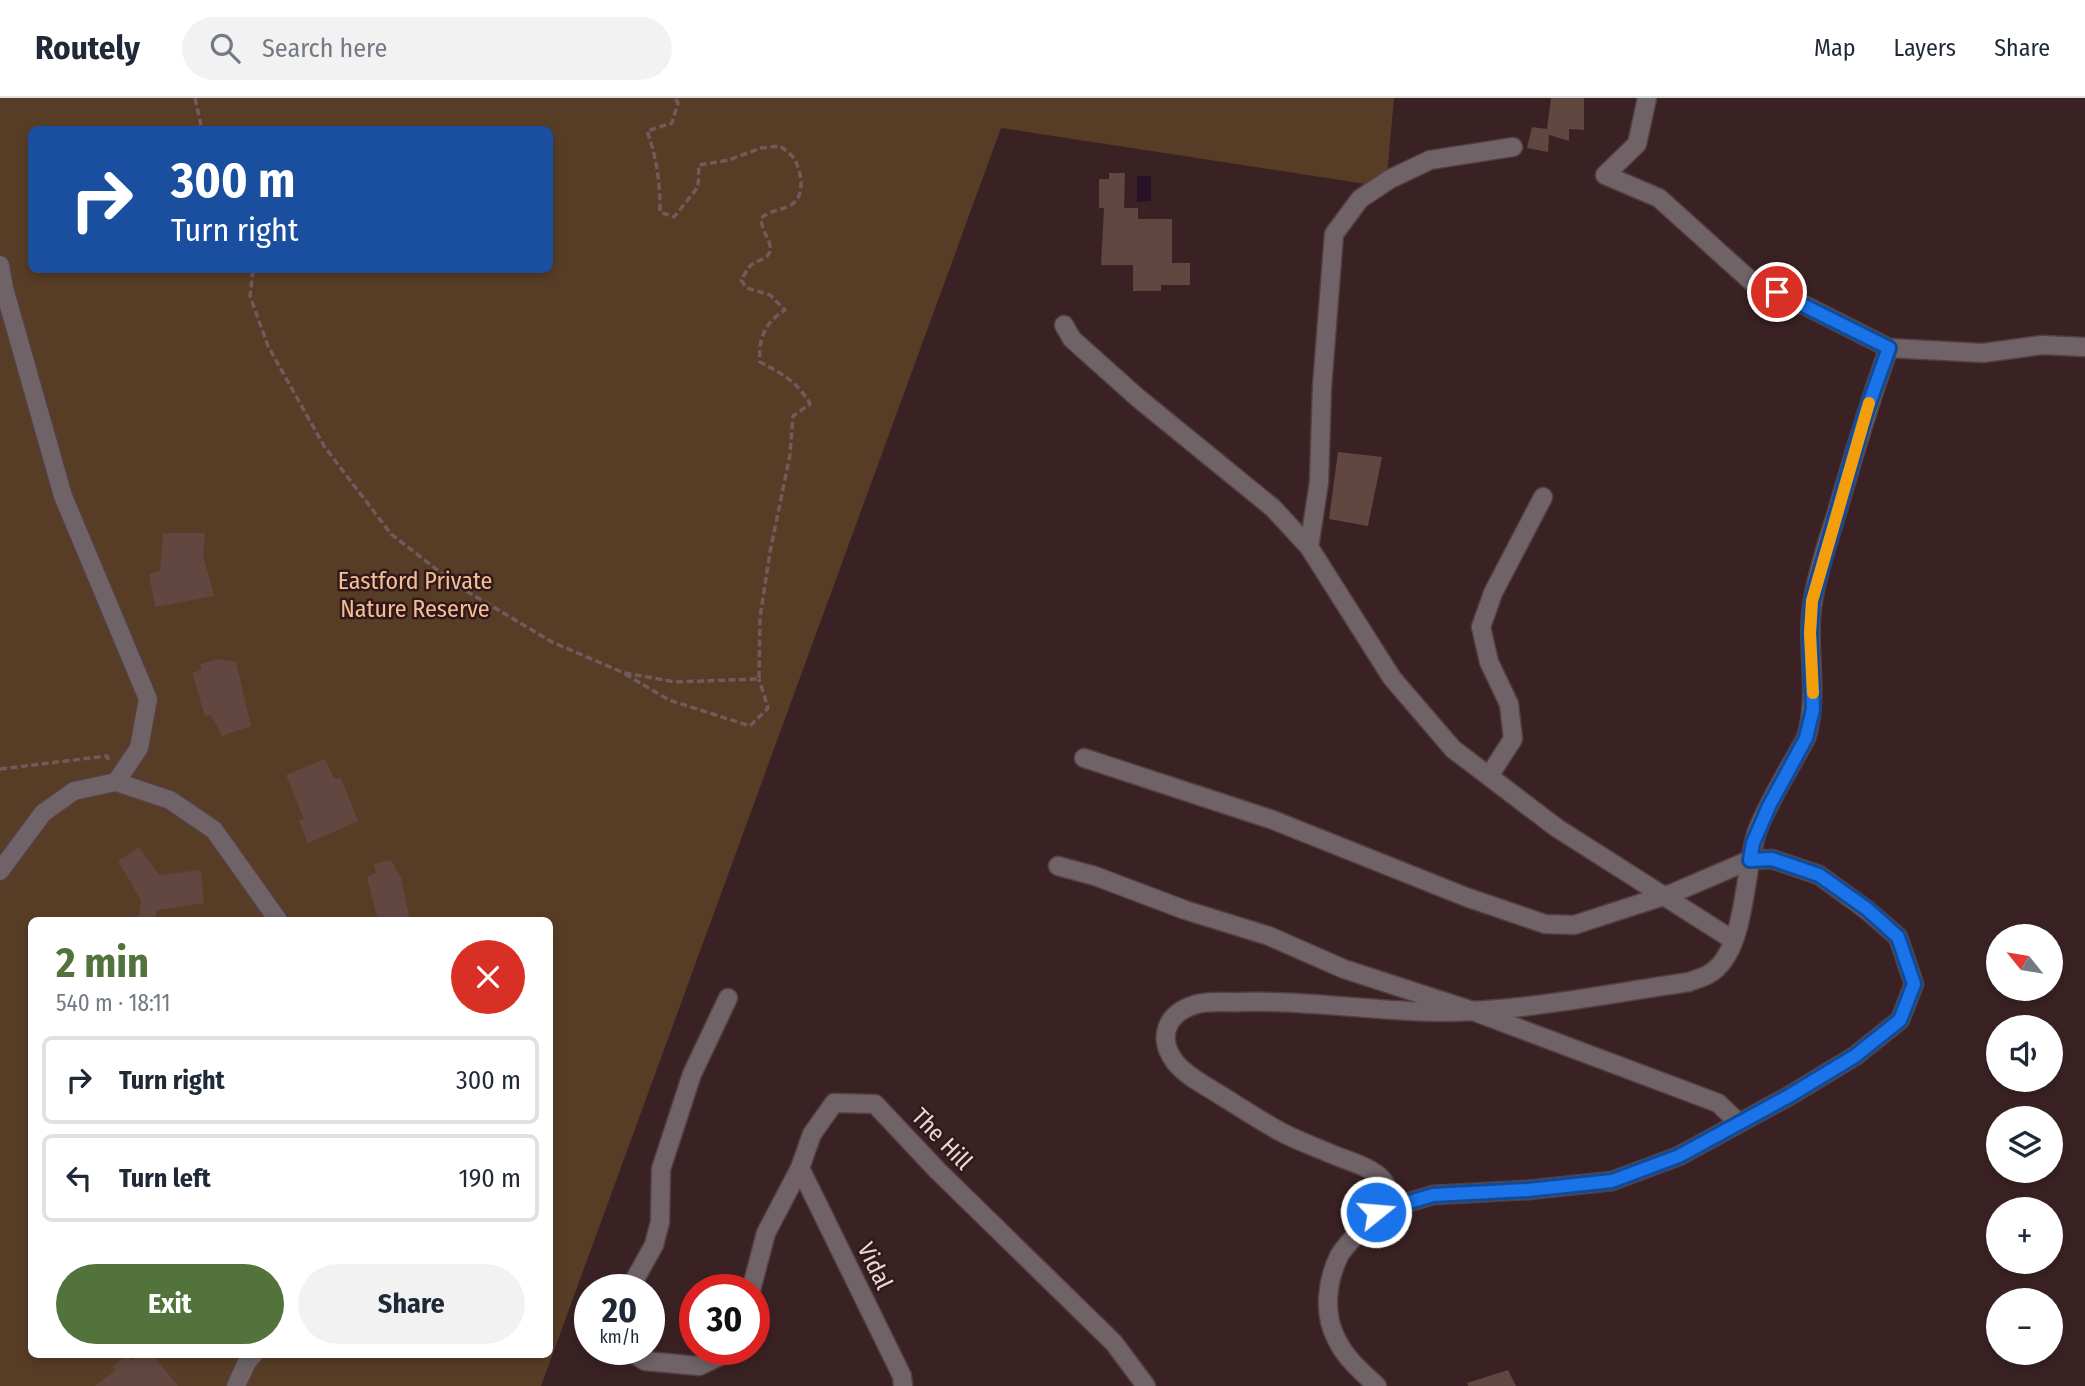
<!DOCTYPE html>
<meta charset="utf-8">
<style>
:root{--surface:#fff;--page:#f2f2f3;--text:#1f2937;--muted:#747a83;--line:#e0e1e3;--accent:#52733b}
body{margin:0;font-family:"Fira Sans Condensed",sans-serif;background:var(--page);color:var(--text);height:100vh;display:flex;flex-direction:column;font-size:26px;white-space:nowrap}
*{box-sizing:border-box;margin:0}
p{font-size:23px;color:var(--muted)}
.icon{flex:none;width:38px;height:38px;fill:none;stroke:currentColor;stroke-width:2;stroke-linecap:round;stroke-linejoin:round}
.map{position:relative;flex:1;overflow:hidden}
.sheet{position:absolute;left:28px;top:819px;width:525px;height:441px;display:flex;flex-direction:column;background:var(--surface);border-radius:10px;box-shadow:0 4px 10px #0003}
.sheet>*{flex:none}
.banner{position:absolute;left:28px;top:28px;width:525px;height:147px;border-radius:10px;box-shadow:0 4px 10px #0003;background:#1a4fa0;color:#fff;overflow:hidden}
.needle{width:46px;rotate:300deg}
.tools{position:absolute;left:1986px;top:826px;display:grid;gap:14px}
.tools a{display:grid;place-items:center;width:77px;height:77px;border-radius:50%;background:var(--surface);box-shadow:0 4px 10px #0003;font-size:35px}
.speed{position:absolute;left:574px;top:1176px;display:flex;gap:14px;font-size:35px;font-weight:700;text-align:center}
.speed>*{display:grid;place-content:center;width:91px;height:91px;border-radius:50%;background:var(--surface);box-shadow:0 4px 10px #0003;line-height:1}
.speed small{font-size:18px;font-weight:400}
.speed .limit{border:10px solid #d22;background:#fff;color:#111}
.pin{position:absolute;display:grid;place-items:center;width:60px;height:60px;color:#fff;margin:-30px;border:4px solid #fff;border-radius:50%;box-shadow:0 2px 7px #0007}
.me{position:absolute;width:77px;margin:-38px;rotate:73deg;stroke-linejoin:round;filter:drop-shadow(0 0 5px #0008)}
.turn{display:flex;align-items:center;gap:24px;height:147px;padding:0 28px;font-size:32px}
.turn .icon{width:91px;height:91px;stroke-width:2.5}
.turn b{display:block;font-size:49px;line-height:60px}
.round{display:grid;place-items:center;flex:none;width:74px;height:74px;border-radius:37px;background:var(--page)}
.headline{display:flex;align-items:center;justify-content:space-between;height:119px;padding:0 28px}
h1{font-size:42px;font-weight:700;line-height:52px;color:var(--accent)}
.primary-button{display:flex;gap:14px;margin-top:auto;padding:14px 28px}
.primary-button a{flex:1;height:80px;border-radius:42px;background:var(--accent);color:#fff;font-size:28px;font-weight:700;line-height:80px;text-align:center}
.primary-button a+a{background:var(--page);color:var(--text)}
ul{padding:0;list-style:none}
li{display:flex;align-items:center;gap:21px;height:88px;margin:0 14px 10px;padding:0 14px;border:4px solid var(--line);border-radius:10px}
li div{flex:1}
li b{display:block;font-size:26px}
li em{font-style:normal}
header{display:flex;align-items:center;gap:42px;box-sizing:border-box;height:98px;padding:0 35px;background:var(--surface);border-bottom:2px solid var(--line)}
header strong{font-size:33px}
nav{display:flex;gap:38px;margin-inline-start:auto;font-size:24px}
.search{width:490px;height:63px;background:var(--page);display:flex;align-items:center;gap:18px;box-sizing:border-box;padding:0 24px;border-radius:38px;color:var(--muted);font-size:26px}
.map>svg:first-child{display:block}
.green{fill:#583d26;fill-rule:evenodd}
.water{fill:#291128}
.building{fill:#61473f}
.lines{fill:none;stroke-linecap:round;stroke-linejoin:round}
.street-casing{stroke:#563f41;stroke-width:21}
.path{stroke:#705a5c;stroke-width:3.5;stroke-dasharray:7 3.5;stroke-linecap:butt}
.street{stroke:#6f6368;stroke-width:18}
.route-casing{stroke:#114b97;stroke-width:18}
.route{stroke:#1a73e8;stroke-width:12}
.slow{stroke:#f59e0b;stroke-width:12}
.labels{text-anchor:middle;stroke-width:5;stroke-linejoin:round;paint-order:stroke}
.park-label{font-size:24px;fill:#f5bf93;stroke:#30181b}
.street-label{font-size:24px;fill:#e8d7d7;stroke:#30181b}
</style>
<header>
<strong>Routely</strong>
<div class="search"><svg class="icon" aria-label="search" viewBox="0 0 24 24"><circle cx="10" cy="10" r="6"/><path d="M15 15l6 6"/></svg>Search here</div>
<nav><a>Map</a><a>Layers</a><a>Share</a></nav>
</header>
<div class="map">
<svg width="2085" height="1288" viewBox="0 0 2085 1288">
<rect width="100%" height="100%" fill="#3a2224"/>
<path class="green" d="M0,0H1394L1386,89L1001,30L541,1288H0ZM32,32H550V172H32ZM32,822H550V1256H32Z"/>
<path class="water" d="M1137,78H1151V103L1137,104Z"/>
<g class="building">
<path d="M1551,0H1584V32L1569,31V43L1549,37L1548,54L1527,50L1532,29L1547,31Z"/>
<path d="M1109,75H1125L1124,110H1138V121H1172V165H1190V187H1161V193H1133V167H1101L1104,110H1099V81H1109Z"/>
<path d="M1338,354L1382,359L1368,428L1329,421Z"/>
<path d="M163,435H205L203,457L214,498L155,509L149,476L160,473Z"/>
<path d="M219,561L236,564L251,628L222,638L211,617L205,618L192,575L202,572L200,566Z"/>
<path d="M325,661L334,681L341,680L358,723L308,745L299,723L304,721L286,677Z"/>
<path d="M139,749L159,777L201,772L204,805L157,812L155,822H138L141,802L118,763Z"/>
<path d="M391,762L401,780L410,822H378L367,779L376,775L374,766Z"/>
<path d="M139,1256H152L178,1288H95L116,1272L112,1269L127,1257L131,1263Z"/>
<path d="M1508,1272L1516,1288H1468L1467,1285Z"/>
</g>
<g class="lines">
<defs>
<g id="street">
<path d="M1647,0L1637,46L1605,77L1659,100L1751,183L1802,206L1889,250L1983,255L2042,247L2085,249"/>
<path d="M0,167L4,190L63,398L148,601L139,650L116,684L74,693L43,715L0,773"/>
<path d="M1064,227L1072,241L1138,300L1273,410L1309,449L1392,580L1453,651L1557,730L1733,842"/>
<path d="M1309,449L1319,384L1322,289L1334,136L1360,101L1390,81L1430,62L1513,49"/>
<path d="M1084,660L1273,722L1466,799L1545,826L1574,827L1673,795L1750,762L1772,761L1819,777L1867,812L1898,839L1914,886L1900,922L1855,958L1789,998L1679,1058L1612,1083L1528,1092L1433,1097L1376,1114"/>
<path d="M1489,678L1513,641L1509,606L1489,564L1481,529L1493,495L1543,399"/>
<path d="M116,684L170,702L214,732L278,822"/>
<path d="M1058,768L1095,778L1185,812L1269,838L1344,871L1470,912L1718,1005L1738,1024"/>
<path d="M800,1070L902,1278L903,1288"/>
<path d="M629,1192L654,1147L660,1124L661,1071L692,976L728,900"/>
<path d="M751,1192L766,1135L800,1070L812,1036L834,1005L875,1006L937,1072L1114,1245L1146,1288"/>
<path d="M627,1251L645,1263L699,1268L720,1258L727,1251"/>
<path d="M236,1288L247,1264L254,1256"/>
<path d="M1377,1288C1361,1273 1345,1260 1336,1240C1323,1215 1327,1183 1339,1158C1348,1140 1400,1101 1382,1081C1370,1068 1345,1062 1329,1055C1313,1048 1296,1042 1281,1034C1259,1022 1238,1008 1217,995C1204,987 1185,977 1175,964C1157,940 1166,916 1194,907C1208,902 1227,905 1241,904C1307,902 1371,913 1437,914C1521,914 1606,896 1689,884C1695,881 1703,880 1709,876C1748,854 1743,769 1758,731C1771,699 1790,670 1806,640C1820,595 1805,548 1813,502C1818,472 1828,443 1837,414C1853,359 1869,304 1889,250"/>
</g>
</defs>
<use href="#street" class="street-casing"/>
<g class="path">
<path d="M195,0L202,32"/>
<path d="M253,172L250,198L268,248L324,348L391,436L458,488L552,544L624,575L676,584L759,581L760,519L770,454L790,357L793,318L810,306C798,284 781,275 760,264C758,241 765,224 785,212L770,197L747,190L741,182C744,178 747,171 751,167C759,161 772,161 770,148C768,138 762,134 761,120C770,113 776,113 787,109C805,102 803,80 796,64C794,58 786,53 780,48L761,50L729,62L699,67L698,89L674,119L660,114C660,85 657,60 647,33L672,25L678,5L675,0"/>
<path d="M625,576L669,602L750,628L768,610L759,581"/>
<path d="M0,671L107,658L109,663"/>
</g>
<use href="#street" class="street"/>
</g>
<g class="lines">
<defs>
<path id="route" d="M1376,1114L1433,1097L1528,1092L1612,1083L1679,1058L1789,998L1855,958L1900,922L1914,886L1898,839L1867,811L1819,777L1772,761L1750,762L1753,745L1769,708L1806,640L1813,611L1810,535L1812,503L1865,317L1889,250L1777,194"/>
</defs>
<use href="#route" class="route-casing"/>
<use href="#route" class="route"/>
<path class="slow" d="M1813,595L1810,535L1812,503L1869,305"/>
</g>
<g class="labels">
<g class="park-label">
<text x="415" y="491">Eastford Private<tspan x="415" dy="28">Nature Reserve</tspan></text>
</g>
<g class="street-label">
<text transform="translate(942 1041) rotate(46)" y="8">The Hill</text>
<text transform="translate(875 1168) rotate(64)" y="8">Vidal</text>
</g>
</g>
</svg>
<div class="tools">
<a><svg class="needle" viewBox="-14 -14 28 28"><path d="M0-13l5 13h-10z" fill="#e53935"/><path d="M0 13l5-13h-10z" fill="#747a83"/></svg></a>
<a><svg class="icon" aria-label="sound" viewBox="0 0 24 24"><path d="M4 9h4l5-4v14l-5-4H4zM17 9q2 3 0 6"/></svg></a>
<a><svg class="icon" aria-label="layers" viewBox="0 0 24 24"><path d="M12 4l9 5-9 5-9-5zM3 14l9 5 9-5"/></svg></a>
<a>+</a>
<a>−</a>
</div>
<div class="speed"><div>20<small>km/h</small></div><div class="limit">30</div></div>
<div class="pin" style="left:1777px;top:194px;background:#d93025"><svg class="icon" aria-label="arrive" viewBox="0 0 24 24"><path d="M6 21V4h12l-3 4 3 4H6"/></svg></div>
<svg class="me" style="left:1376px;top:1114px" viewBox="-20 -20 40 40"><circle r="17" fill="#1a73e8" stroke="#fff" stroke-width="3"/><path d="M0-11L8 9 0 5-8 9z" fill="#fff"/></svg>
<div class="banner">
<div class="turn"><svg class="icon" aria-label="right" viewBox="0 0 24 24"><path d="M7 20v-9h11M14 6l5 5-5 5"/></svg><div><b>300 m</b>Turn right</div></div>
</div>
<section class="sheet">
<div class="headline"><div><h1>2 min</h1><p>540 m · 18:11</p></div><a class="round" style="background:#d93025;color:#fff"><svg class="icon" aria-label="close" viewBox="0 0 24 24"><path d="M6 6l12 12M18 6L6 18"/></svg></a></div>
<ul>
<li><svg class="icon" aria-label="right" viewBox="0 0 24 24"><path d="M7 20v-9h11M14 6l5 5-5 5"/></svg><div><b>Turn right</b></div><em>300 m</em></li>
<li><svg class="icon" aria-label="left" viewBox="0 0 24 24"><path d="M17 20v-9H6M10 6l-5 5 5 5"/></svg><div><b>Turn left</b></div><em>190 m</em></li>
</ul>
<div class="primary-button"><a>Exit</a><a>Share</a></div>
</section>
</div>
